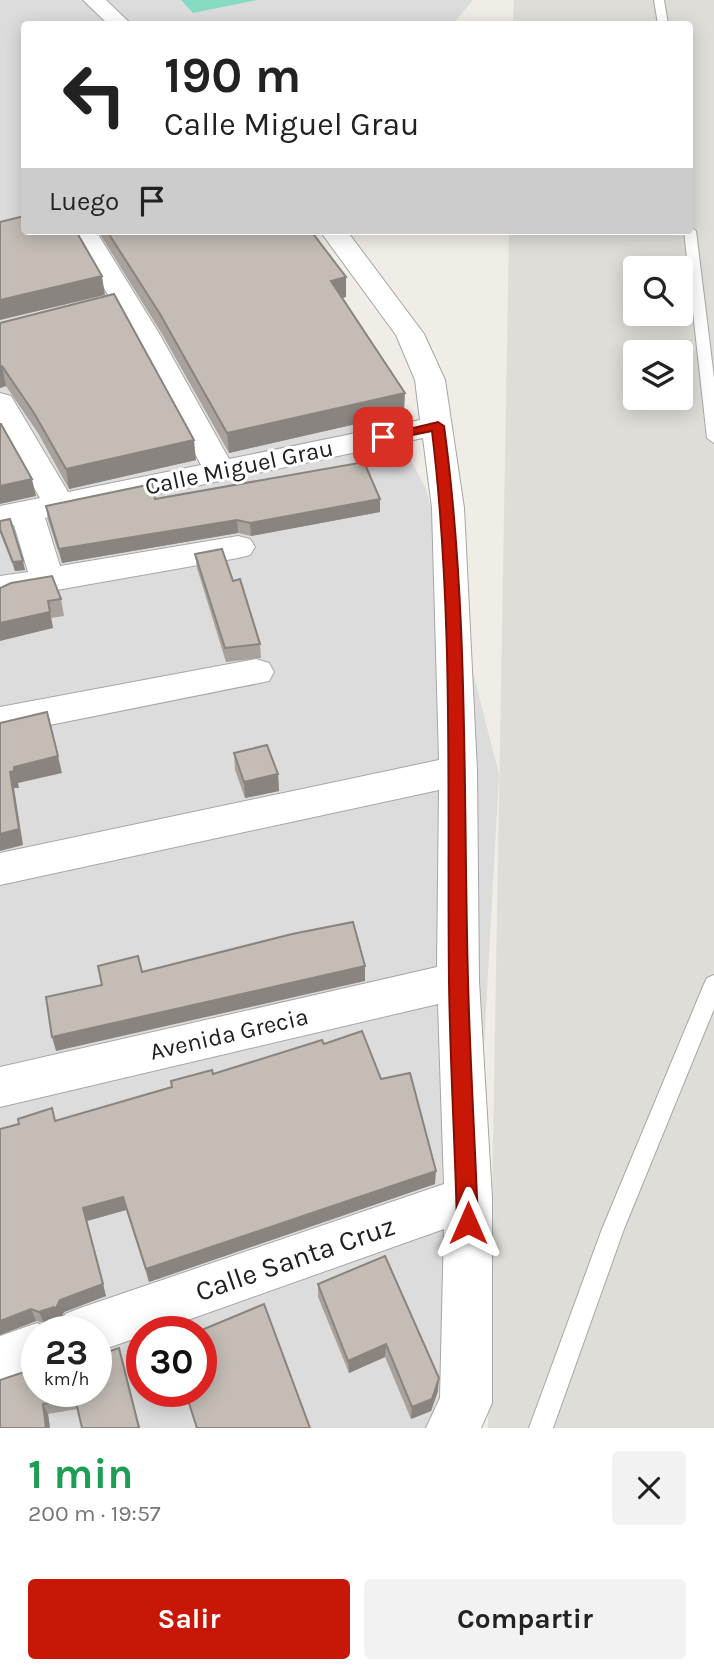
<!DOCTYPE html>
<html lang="es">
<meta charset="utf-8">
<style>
:root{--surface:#fff;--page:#f2f2f2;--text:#222;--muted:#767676;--accent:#c81706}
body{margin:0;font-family:Karla,sans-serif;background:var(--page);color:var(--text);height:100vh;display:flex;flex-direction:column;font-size:26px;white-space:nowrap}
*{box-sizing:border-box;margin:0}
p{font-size:23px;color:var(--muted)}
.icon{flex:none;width:38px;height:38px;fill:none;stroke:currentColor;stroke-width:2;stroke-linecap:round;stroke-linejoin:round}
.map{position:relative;height:1428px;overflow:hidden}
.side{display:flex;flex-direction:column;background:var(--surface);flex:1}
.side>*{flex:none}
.top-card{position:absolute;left:21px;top:21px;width:672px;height:214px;border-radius:7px;box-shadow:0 4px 18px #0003;background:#fff;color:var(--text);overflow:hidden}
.controls{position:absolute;left:623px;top:256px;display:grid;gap:14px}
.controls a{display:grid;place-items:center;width:70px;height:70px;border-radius:7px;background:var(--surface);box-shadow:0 4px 18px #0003;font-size:35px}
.speed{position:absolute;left:21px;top:1316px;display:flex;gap:14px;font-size:35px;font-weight:700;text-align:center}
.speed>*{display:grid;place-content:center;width:91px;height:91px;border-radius:50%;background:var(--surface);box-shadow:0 4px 18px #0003;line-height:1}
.speed small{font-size:18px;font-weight:400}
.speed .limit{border:10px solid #d22;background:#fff;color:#111}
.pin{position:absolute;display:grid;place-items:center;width:60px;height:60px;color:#fff;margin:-30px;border-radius:14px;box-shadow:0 4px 10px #0006}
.me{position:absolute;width:77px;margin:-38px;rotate:0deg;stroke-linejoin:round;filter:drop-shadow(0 0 5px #0008)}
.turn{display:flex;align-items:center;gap:24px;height:147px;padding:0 28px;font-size:32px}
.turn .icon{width:91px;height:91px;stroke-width:2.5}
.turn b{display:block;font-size:49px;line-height:60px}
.then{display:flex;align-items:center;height:66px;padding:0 28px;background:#0003;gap:14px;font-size:26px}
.round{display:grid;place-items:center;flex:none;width:74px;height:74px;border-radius:7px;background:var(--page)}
.headline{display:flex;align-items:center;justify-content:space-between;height:119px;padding:0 28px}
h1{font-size:42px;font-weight:700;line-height:52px;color:#1e9e55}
.primary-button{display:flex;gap:14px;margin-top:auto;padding:14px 28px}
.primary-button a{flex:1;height:80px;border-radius:7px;background:var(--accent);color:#fff;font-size:28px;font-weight:700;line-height:80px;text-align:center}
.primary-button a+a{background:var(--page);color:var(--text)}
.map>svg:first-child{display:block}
.residential{fill:#dddcdc;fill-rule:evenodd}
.airport{fill:#deddd7;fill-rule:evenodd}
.pitch{fill:#86dcc2}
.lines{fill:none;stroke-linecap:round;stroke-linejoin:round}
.lane-casing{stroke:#a6a6a6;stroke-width:2}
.street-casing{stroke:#a6a6a6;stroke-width:2}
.lane{fill:#fff;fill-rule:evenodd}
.street{fill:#fff;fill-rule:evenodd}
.wall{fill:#a9a29c}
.shaded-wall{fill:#89847f}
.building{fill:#c4bcb5;stroke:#89847f;stroke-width:2}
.route{fill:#c81706;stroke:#820f04;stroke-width:2}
.labels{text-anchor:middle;stroke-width:6;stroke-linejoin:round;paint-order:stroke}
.street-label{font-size:24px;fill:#1f1f1f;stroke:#fff}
.near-street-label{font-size:28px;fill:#1f1f1f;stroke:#fff}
</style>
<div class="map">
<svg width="714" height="1428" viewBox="0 0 714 1428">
<rect width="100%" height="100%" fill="#efede5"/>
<path class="residential" d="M0,0H473L453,24H24V231H292L426,489L499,774L463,1428H0ZM37,1332H96V1391H37ZM142,1332H201V1391H142Z"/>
<path class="airport" d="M514,0H714V1428H488L509,231H690V24H513ZM635,268H681V313H635ZM635,352H681V397H635Z"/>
<path class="pitch" d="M181,0H257L193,13Z"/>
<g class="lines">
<defs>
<g id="lane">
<path d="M654,0H664L668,24H658Z"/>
<path d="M690,227L696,231L714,378V443L707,438L684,231H690Z"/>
<path d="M714,975V1009L624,1229L553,1428H529L602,1229L704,984L707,978Z"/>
</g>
<g id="street">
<path d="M83,0H106L131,24H108Z"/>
<path d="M70,231H96L160,335L229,459L420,420L415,380L396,335L320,231H347L424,334L445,380L464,508L477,771L479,981L492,1198V1403L481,1428H426L440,1398L444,1229L154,1332H142V1336L96,1352V1332H58L65,1314L83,1307L444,1184L438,1004L0,1107V1067L437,967L439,790L0,885V853L439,760L432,508L423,438L45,518L60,566L238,536L250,539L255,547L250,555L238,558L0,600V576L28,572L14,525L0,528V506L40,498L0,428V393L11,396L68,492L201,465L132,335Z"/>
<path d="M256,659L269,663L274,672L269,681L0,735V707Z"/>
<path d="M37,1323L56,1332H37V1373L0,1386V1336Z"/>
</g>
</defs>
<use href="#lane" class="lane-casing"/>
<use href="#street" class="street-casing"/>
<use href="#lane" class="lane"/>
<use href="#street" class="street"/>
</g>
<g class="wall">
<path d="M98,231H315V237L346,277V297L342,298L404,413L229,453L162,334Z"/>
<path d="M0,323L196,460L69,489L38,433L6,386L0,388Z"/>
<path d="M155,499H380V512L251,536L238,533L62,563L48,520L46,506Z"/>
<path d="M0,521L25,570L15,571L0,533Z"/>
<path d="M195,554L233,581L260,644L261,658L226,662L197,568Z"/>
<path d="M0,588L61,599L64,616L51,618L53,628Z"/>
<path d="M234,753L278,774L279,791L245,798L235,770Z"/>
<path d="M324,1044L381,1079L435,1184L149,1282L126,1210L87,1221L106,1296L64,1312L59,1322L58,1319L44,1323L36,1321L0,1335L56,1121L213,1074Z"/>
<path d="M318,1284L438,1391L431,1411L411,1419L385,1357L349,1373L318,1297Z"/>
<path d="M122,1359L77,1409L48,1414L50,1428L33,1369L37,1377Z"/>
</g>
<g class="shaded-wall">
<path d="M102,276L105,295L0,320V300Z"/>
<path d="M346,277V297L331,300V281Z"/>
<path d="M2,366L6,386L0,388V367Z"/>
<path d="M405,393L404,413L229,453L227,433Z"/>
<path d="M194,440L196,460L69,489L66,469Z"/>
<path d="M32,479L36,496L0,504V486Z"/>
<path d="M380,499V512L251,536L250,523Z"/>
<path d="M237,520L238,533L62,563L59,549Z"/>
<path d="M23,561L25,570L15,571L13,562Z"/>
<path d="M50,612L53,628L0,641V623Z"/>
<path d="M58,756L62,773L18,783L19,788H14L23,845L0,851V834L10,772L14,767Z"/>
<path d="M278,774L279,791L245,798L244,782Z"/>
<path d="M365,966V981L56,1051L52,1037Z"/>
<path d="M436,1171L435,1184L149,1282L146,1269Z"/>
<path d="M123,1197L126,1210L87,1221L106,1296L64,1312L59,1322L58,1319L44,1323L39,1312L54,1307L83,1208Z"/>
<path d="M31,1309L36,1321L0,1335V1321Z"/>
<path d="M386,1344L385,1357L349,1373L348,1361Z"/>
<path d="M119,1348L122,1359L140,1428H139Z"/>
<path d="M439,1378L438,1391L431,1411L411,1419L412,1407Z"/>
<path d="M43,1404L48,1414L50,1428H46Z"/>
</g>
<g class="building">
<path d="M24,216V231H76L102,276L0,300V222Z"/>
<path d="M107,231H311L346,277L331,281L405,393L227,433L160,314Z"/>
<path d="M114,294L194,440L66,469L34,413L2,366L0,367V323Z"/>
<path d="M0,424H1L32,479L0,486Z"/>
<path d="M364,462L380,499L250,523L237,520L59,549L46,506L152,484L155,499Z"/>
<path d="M10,519L23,561L13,562L0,529V521Z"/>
<path d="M222,549L233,581L240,579L260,644L225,648L195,554Z"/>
<path d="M52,576L61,599L48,601L50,612L0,623V588L11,583Z"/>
<path d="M47,712L58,756L14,767V771L10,772L19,829L0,834V723Z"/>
<path d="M267,745L278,774L244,782L234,753Z"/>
<path d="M353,922L365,966L52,1037L46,997L102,985L98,966L138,956L142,972L292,934Z"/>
<path d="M362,1031L381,1079L410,1073L436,1171L146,1269L123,1197L83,1208L103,1284L60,1300L55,1310L54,1307L39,1312L31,1309L0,1321V1129L19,1124L18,1119L52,1108L55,1121L172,1087L171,1081L212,1070L213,1074L322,1040L324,1044Z"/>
<path d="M385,1256L439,1378L432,1399L412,1407L386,1344L348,1361L318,1284Z"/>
<path d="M264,1304L310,1428H197L185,1391H201V1332H197Z"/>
<path d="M119,1348L139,1428H82L75,1398L43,1404L46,1428H0V1380L33,1369L35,1378L37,1377V1391H96V1356Z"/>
</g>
<path class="route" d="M438,422L444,426C469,610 463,795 468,980C470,1061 475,1142 478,1223L475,1231L468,1233L460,1231L457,1223C455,1142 450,1061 449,980C447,797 454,613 432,431L383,441L376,437Z"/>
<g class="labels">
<g class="street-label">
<text transform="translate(239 467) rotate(-12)" y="8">Calle Miguel Grau</text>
<text transform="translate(229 1034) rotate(-13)" y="8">Avenida Grecia</text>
</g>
<g class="near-street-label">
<text transform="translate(295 1258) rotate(-19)" y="10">Calle Santa Cruz</text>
</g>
</g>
</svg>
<div class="controls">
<a><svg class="icon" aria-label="search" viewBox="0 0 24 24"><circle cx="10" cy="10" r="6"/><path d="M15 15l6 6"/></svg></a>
<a><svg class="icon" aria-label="layers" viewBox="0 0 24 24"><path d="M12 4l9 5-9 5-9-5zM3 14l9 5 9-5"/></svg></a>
</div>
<div class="speed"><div>23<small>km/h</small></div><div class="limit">30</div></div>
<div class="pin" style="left:383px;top:437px;background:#d93025"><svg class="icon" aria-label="arrive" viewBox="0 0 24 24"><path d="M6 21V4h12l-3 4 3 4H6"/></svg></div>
<svg class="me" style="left:468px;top:1223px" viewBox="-20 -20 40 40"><path d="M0-17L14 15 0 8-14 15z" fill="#c81706" stroke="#fff" stroke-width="4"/></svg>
<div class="top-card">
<div class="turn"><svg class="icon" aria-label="left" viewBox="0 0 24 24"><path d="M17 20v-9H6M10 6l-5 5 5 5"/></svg><div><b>190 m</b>Calle Miguel Grau</div></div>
<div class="then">Luego<svg class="icon" aria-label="arrive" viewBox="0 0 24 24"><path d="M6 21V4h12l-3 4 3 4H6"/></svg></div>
</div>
</div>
<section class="side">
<div class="headline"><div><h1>1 min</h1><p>200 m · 19:57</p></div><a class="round"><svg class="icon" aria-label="close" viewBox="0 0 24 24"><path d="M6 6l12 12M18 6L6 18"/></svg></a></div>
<div class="primary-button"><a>Salir</a><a>Compartir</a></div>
</section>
